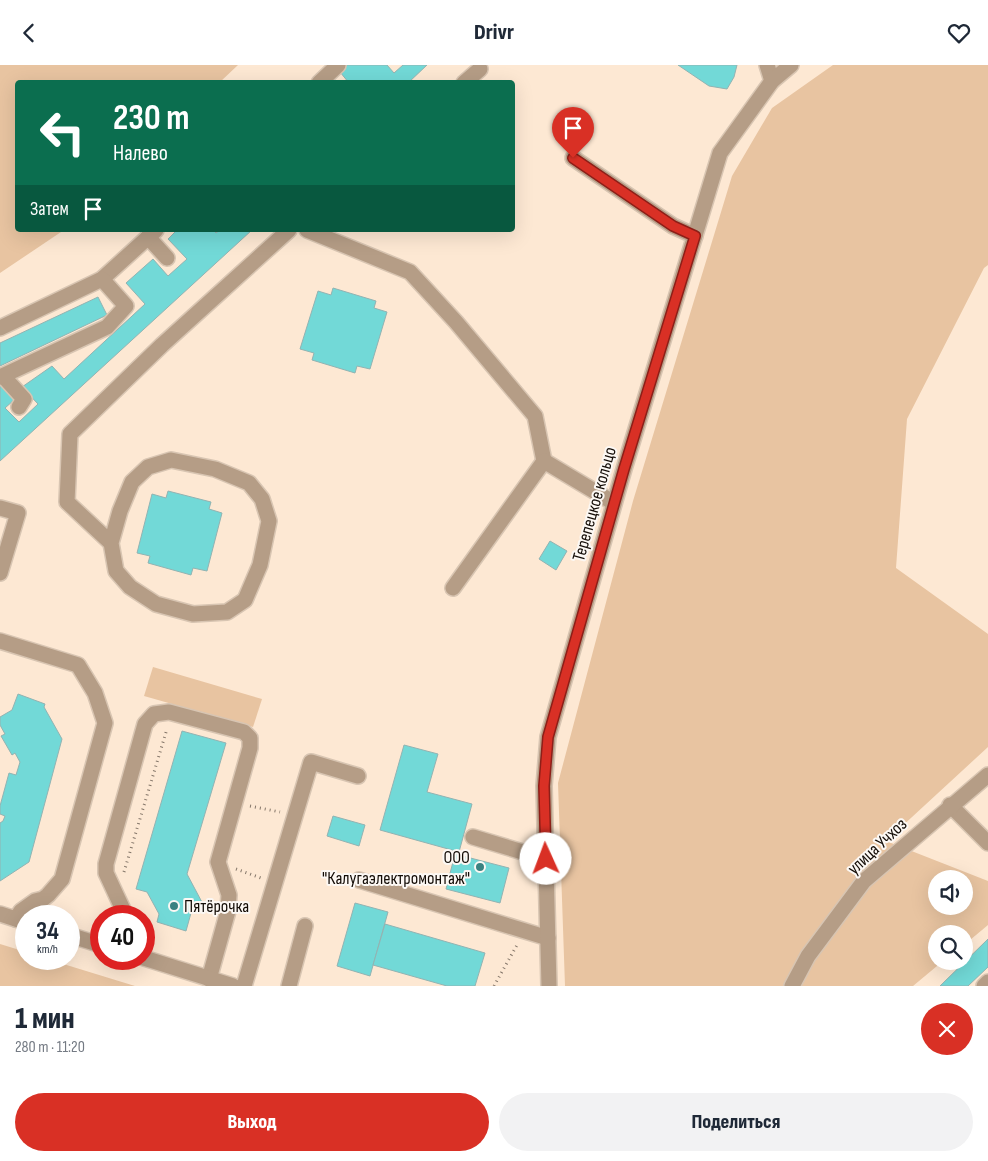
<!DOCTYPE html>
<html lang="ru">
<meta charset="utf-8">
<style>
:root{--surface:#fff;--page:#f2f2f3;--text:#1f2937;--muted:#747a83;--accent:#d93025}
body{margin:0;font-family:"Sofia Sans Condensed",sans-serif;background:var(--page);color:var(--text);height:100vh;display:flex;flex-direction:column;font-size:19px;white-space:nowrap}
*{box-sizing:border-box;margin:0}
p{font-size:16px;color:var(--muted)}
.icon{flex:none;width:28px;height:28px;fill:none;stroke:currentColor;stroke-width:2;stroke-linecap:round;stroke-linejoin:round}
.map{position:relative;height:921px;overflow:hidden}
.side{display:flex;flex-direction:column;background:var(--surface);flex:1}
.side>*{flex:none}
.hud{position:absolute;left:15px;top:15px;width:500px;height:152px;border-radius:5px;box-shadow:0 5px 20px #0002;background:#0b6e4f;color:#fff;overflow:hidden}
.tools{position:absolute;left:928px;top:805px;display:grid;gap:10px}
.tools a{display:grid;place-items:center;width:45px;height:45px;border-radius:50%;background:var(--surface);box-shadow:0 5px 20px #0002;font-size:25px}
.speed{position:absolute;left:15px;top:840px;display:flex;gap:10px;font-size:25px;font-weight:700;text-align:center}
.speed>*{display:grid;place-content:center;width:65px;height:65px;border-radius:50%;background:var(--surface);box-shadow:0 5px 20px #0002;line-height:1}
.speed small{font-size:12px;font-weight:400}
.speed .limit{border:8px solid #d22;background:#fff;color:#111}
.pin{position:absolute;display:grid;place-items:center;width:42px;height:42px;color:#fff;margin:-51px -21px;border-radius:50% 50% 50% 0;rotate:-45deg;box-shadow:0 0 5px #0007}
.pin .icon{rotate:45deg}
.me{position:absolute;width:55px;margin:-28px;rotate:358deg;stroke-linejoin:round;filter:drop-shadow(0 0 4px #0008)}
.turn{display:flex;align-items:center;gap:18px;height:105px;padding:0 15px;font-size:22px}
.turn .icon{width:65px;height:65px;stroke-width:2.5}
.turn b{display:block;font-size:35px;line-height:42px}
.then{display:flex;align-items:center;height:48px;padding:0 15px;background:#0003;gap:10px;font-size:19px}
.round{display:grid;place-items:center;flex:none;width:52px;height:52px;border-radius:26px;background:var(--page)}
.headline{display:flex;align-items:center;justify-content:space-between;height:85px;padding:0 15px}
h1{font-size:30px;font-weight:800;line-height:38px}
.action{display:flex;gap:10px;margin-top:auto;padding:10px 15px}
.action a{flex:1;height:58px;border-radius:30px;background:var(--accent);color:#fff;font-size:20px;font-weight:800;line-height:58px;text-align:center}
.action a+a{background:var(--page);color:var(--text)}
header{display:flex;justify-content:space-between;align-items:center;height:65px;padding:0 15px;background:var(--surface);font-size:22px;font-weight:800}
.map>svg:first-child{display:block}
.green{fill:#e8c4a1;fill-rule:evenodd}
.building{fill:#72d9d7;stroke:#92b3b2}
.lines{fill:none;stroke-linecap:round;stroke-linejoin:round}
.minor-casing{stroke:#d8c5b2;stroke-width:18}
.path{stroke:#85776a;stroke-width:3;stroke-dasharray:1 4;stroke-linecap:butt}
.minor{stroke:#b59d86;stroke-width:15}
.route-casing{stroke:#8d1f18;stroke-width:12}
.route{stroke:#d93025;stroke-width:9}
.poi-dot{fill:#3a8281;stroke:#fcf8f4;stroke-width:2}
.labels{text-anchor:middle;stroke-width:4;stroke-linejoin:round;paint-order:stroke}
.street-label{font-size:18px;fill:#130c06;stroke:#fcf8f4}
.poi-label{font-size:18px;fill:#130c06;stroke:#fcf8f4;text-anchor:end}
</style>
<header><svg class="icon" aria-label="back" viewBox="0 0 24 24"><path d="M15 5l-7 7 7 7"/></svg>Drivr<svg class="icon" aria-label="heart" viewBox="0 0 24 24"><path d="M12 20l-8-8c-3-5 5-10 8-4 3-6 11-1 8 4z"/></svg></header>
<div class="map">
<svg width="988" height="921" viewBox="0 0 988 921">
<rect width="100%" height="100%" fill="#fde8d3"/>
<g class="green">
<path d="M0,0H238L220,17L18,18V165H64L0,208Z"/>
<path d="M833,0H988V200L984,203L907,354L896,503L988,569V682L886,776L988,816V860L964,880V869H936V896H943L913,921H565L558,718L633,436L732,111L772,43ZM936,814H964V841H936Z"/>
<path d="M153,602L262,634L253,662L144,631Z"/>
<path d="M0,879L26,887V894H47L135,921H0Z"/>
</g>
<g class="building">
<path d="M347,0H387L394,8L403,0H427L408,18H349L340,7Z"/>
<path d="M678,0H737L734,12L727,24L709,21Z"/>
<path d="M177,165H213L216,168L220,165H252L0,396V320L14,335L5,343L19,357L38,339L22,322L52,301L64,314L145,239L126,218L153,194L168,211L187,194L168,174Z"/>
<path d="M333,223L376,236L374,243L387,247L370,304L357,301L355,308L312,295L314,288L300,284L318,226L331,230Z"/>
<path d="M98,232L107,250L0,301V278Z"/>
<path d="M168,426L211,437L209,444L222,448L207,506L193,503L191,510L148,498L150,491L137,488L152,429L166,433Z"/>
<path d="M550,476L567,486L556,505L539,494Z"/>
<path d="M18,629L45,639L44,642L62,674L29,797L0,816V758L3,756L5,751L0,749V741L9,708L16,710L20,697L15,688L12,690L1,671L5,669L0,660V652L12,645Z"/>
<path d="M182,666L226,678L187,809L204,841L191,848L186,866L157,857L159,849L147,827L136,824Z"/>
<path d="M404,680L438,689L427,727L472,739L459,787L380,765Z"/>
<path d="M333,751L365,760L359,781L327,771Z"/>
<path d="M455,789L509,803L500,838L446,824Z"/>
<path d="M355,838L388,847L370,911L337,901Z"/>
<path d="M385,859L485,888L475,921H447L373,900Z"/>
<path d="M988,874V902L968,921H940Z"/>
</g>
<g class="lines">
<defs>
<g id="minor">
<path d="M767,0L772,16"/>
<path d="M319,18L338,0"/>
<path d="M464,18L480,4"/>
<path d="M573,93L673,161L695,171"/>
<path d="M307,165L410,207L456,257L535,351L544,396"/>
<path d="M148,172L167,193"/>
<path d="M0,263L102,214L156,165"/>
<path d="M3,311L24,334L19,342"/>
<path d="M0,312L107,262L126,241L102,214"/>
<path d="M0,443L18,448L0,508"/>
<path d="M111,478L120,446L132,417L148,402L171,395L215,404L249,418L262,434L269,456L260,500L245,535L227,547L193,549L156,539L130,522L116,506L111,478L67,437L70,369L162,280L289,165"/>
<path d="M453,523L544,396L614,438"/>
<path d="M0,576L78,600L95,628L105,658L62,814L48,830L43,834L35,836L21,846L16,854"/>
<path d="M950,740L988,778"/>
<path d="M473,772L546,794"/>
<path d="M359,815L548,873"/>
<path d="M0,849L25,857"/>
<path d="M126,851L106,808V799L145,659L154,649L169,647L244,667L250,673V683L218,797L229,830L228,846L209,914"/>
<path d="M69,870L101,880"/>
<path d="M144,893L233,921"/>
<path d="M244,921L311,697L358,711"/>
<path d="M289,921L305,861"/>
<path d="M549,921L544,721L548,672L624,404L720,88L772,16L791,0"/>
<path d="M792,921L808,891L864,816L988,710"/>
<path d="M984,921L988,917"/>
</g>
</defs>
<use href="#minor" class="minor-casing"/>
<g class="path">
<path d="M250,741L280,747"/>
<path d="M236,804L261,813"/>
<path d="M124,807L167,664"/>
<path d="M144,862L152,879"/>
<path d="M494,921L517,880"/>
</g>
<use href="#minor" class="minor"/>
</g>
<g class="lines">
<defs>
<path id="route" d="M546,794L544,721L548,672L624,404L695,171L673,161L573,93"/>
</defs>
<use href="#route" class="route-casing"/>
<use href="#route" class="route"/>
</g>
<g class="poi-dot">
<circle cx="480" cy="802" r="5"/>
<circle cx="174" cy="841" r="5"/>
</g>
<g class="labels">
<g class="street-label">
<text transform="translate(594 439) rotate(-74)" y="6">Терепецкое кольцо</text>
<text transform="translate(877 781) rotate(-43)" y="6">улица Учхоз</text>
</g>
<g class="poi-label">
<text x="470" y="798">ООО<tspan x="470" dy="21">"Калугаэлектромонтаж"</tspan></text>
<text x="184" y="847" text-anchor="start">Пятёрочка</text>
</g>
</g>
</svg>
<div class="tools">
<a><svg class="icon" aria-label="sound" viewBox="0 0 24 24"><path d="M4 9h4l5-4v14l-5-4H4zM17 9q2 3 0 6"/></svg></a>
<a><svg class="icon" aria-label="search" viewBox="0 0 24 24"><circle cx="10" cy="10" r="6"/><path d="M15 15l6 6"/></svg></a>
</div>
<div class="speed"><div>34<small>km/h</small></div><div class="limit">40</div></div>
<div class="pin" style="left:573px;top:93px;background:#d93025"><svg class="icon" aria-label="arrive" viewBox="0 0 24 24"><path d="M6 21V4h12l-3 4 3 4H6"/></svg></div>
<svg class="me" style="left:546px;top:794px" viewBox="-20 -20 40 40"><circle r="19" fill="#fff"/><path d="M0-13L10 11 0 6-10 11z" fill="#d93025"/></svg>
<div class="hud">
<div class="turn"><svg class="icon" aria-label="left" viewBox="0 0 24 24"><path d="M17 20v-9H6M10 6l-5 5 5 5"/></svg><div><b>230 m</b>Налево</div></div>
<div class="then">Затем<svg class="icon" aria-label="arrive" viewBox="0 0 24 24"><path d="M6 21V4h12l-3 4 3 4H6"/></svg></div>
</div>
</div>
<section class="side">
<div class="headline"><div><h1>1 мин</h1><p>280 m · 11:20</p></div><a class="round" style="background:#d93025;color:#fff"><svg class="icon" aria-label="close" viewBox="0 0 24 24"><path d="M6 6l12 12M18 6L6 18"/></svg></a></div>
<div class="action"><a>Выход</a><a>Поделиться</a></div>
</section>
